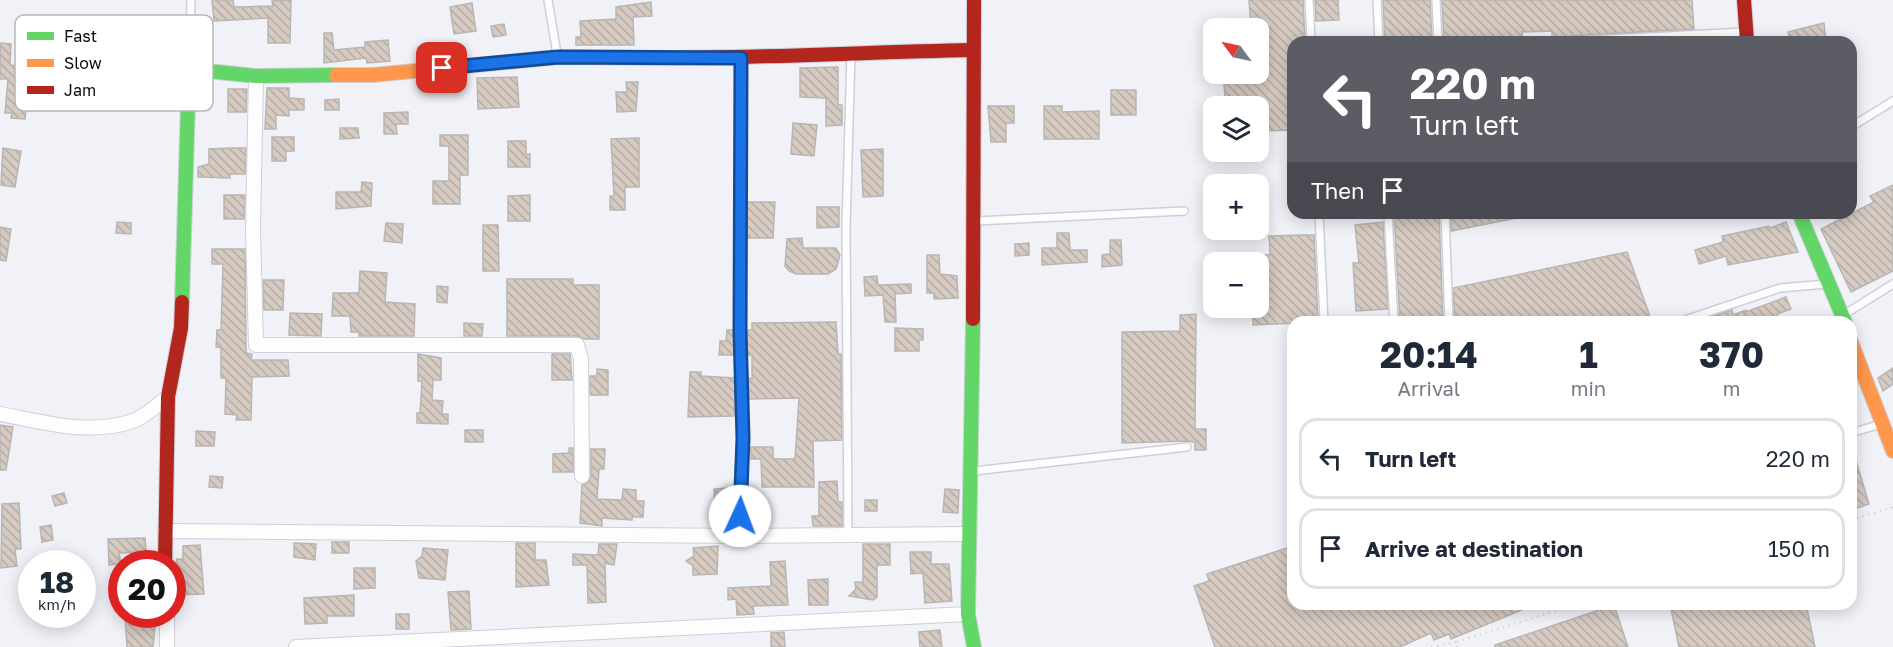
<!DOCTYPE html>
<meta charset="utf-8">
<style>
:root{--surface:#fff;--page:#f6f6f7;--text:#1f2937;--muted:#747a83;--line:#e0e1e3}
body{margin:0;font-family:"Golos Text",sans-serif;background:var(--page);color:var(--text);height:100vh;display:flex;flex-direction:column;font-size:22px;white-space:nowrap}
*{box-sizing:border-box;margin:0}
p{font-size:20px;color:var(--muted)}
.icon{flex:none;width:33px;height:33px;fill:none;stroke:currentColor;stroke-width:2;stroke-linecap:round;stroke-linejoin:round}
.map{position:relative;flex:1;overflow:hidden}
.side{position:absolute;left:1287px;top:316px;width:570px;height:294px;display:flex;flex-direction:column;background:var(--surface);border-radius:18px;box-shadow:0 3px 15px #0003}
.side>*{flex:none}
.hud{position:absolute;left:1287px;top:36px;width:570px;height:183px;border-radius:18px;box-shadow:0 3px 15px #0003;background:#5b5c64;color:#fff;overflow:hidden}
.needle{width:39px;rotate:303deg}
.tools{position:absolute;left:1203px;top:18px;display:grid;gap:12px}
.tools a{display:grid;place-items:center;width:66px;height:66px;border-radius:12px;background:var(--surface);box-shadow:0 3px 15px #0003;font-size:30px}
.speed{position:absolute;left:18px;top:550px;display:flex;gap:12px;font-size:30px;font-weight:700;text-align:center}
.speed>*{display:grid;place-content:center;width:78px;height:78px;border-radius:50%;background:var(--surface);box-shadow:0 3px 15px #0003;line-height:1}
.speed small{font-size:15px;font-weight:400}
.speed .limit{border:9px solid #d22;background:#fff;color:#111}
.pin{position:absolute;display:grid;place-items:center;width:51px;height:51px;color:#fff;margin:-26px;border-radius:12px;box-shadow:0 3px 9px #0006}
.me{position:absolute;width:66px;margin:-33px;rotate:2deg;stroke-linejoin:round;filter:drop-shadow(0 0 4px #0008)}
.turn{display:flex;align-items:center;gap:21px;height:126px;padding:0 24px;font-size:27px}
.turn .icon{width:78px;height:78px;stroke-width:2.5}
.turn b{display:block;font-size:42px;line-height:51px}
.then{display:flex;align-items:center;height:57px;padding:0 24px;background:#0003;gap:12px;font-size:22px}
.eta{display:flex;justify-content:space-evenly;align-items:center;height:102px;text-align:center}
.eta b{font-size:36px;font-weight:700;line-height:42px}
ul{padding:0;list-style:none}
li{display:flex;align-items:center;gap:18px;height:81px;margin:0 12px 9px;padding:0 12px;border:3px solid var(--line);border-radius:18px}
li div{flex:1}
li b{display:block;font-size:22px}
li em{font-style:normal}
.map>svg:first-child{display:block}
.building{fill:url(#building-back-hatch);stroke:#b8b6b4;stroke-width:1.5}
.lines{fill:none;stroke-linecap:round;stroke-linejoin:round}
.lane-casing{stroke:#cecfd8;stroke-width:10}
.street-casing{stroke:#cecfd8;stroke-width:16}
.fast-casing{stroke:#cecfd8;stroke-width:16}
.slow-casing{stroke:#cecfd8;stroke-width:16}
.jam-casing{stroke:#cecfd8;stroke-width:16}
.path{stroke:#d3d3d5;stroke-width:2;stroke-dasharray:1.5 4.5;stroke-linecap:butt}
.lane{stroke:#fdfdfe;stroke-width:7}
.street{stroke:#fdfdfe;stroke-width:14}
.fast{stroke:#63d668;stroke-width:14}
.slow{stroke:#ff974d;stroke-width:14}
.jam{stroke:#b3261e;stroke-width:14}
.route-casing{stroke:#114b97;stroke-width:15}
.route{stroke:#1a73e8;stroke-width:10}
.key{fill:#fff;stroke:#b6b6b8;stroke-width:1.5}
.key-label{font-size:16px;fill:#0a0b14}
</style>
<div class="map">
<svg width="1893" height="647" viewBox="0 0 1893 647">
<defs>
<pattern id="building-back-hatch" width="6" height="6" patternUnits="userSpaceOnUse" patternTransform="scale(1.5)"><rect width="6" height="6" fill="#d6cac1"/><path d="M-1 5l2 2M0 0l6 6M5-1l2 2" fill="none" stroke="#b6aca5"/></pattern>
</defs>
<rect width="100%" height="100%" fill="#f1f2f8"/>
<g class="building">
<path d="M212,0H233L234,7L273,6L272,1L291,0L290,43H268V18L214,21Z"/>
<path d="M1249,0H1303L1305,42H1293V130L1258,131V106H1254L1253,97L1225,98L1224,83H1253L1252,74H1258V28H1251Z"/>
<path d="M1315,0H1338L1339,20L1316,21Z"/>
<path d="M1383,0H1430L1432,42H1385Z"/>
<path d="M1442,0H1692L1694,29L1552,37V31L1522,32L1523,42H1444Z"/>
<path d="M651,2L652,16L633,17L634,45H576V37H581L580,21L616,19V7Z"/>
<path d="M472,3L476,31L454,34L450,7Z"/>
<path d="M1824,23L1826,42H1791L1788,32Z"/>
<path d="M504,24L506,35L493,37L491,26Z"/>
<path d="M324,33H332L334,50L365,47V42L388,40L390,61L367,63L366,58L324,63Z"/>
<path d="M0,43L11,44L10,65L30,67L25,119L11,118L12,113H5L8,79H0Z"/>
<path d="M838,67V105H842V125L826,126V98L800,97V68Z"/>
<path d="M517,77L519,107L478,109L477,78Z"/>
<path d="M626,82H638L636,111L617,112L616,92H627Z"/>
<path d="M267,88H289V98L304,99V110H289V116L276,115V129H265Z"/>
<path d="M228,89H247L246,112H228Z"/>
<rect x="1111" y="90" width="25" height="25"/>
<path d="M339,99V110H325V100Z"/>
<path d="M988,106H1014V123H1006V142H991Z"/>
<path d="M1044,106H1062V112L1099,111V139H1044Z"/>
<path d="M408,112V124H396L397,134H384V113Z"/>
<path d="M793,123L817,125L814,156L791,154Z"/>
<path d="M340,128H358L359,138L340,139Z"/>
<path d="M440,135H468V175H460V204H433V181H449V146H440Z"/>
<path d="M272,137H294V151H286V161H272Z"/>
<path d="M639,138V187H625V210H610V196H614L611,139Z"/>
<path d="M508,141H526V154H530V167H508Z"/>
<path d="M3,148L21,151L15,187L1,185Z"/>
<path d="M231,148H246L245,174H230V178L198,177V167L209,164V149Z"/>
<path d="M883,149V196L863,197L861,150Z"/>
<path d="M362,182L372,183L371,206L336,209V192H361Z"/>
<path d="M1893,185V271L1851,292L1821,229L1874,202L1870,196Z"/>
<path d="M224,195H245L244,219H224Z"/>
<path d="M530,195V221H508V196Z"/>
<path d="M746,202H775L773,238H747Z"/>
<path d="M817,207H839V227L817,228Z"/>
<path d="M1394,213H1439L1443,322H1400Z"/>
<path d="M1451,213H1516L1517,218L1451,231Z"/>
<path d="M117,222L131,223V234L116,233Z"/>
<path d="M1383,222L1388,309L1356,311L1353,263H1359L1355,225Z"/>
<path d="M1786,222L1798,252L1728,265L1726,256L1699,264L1695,250L1723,242L1722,236L1769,226L1770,228Z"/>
<path d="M386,223L403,224L402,243L384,241Z"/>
<path d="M483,225H498L499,271H483Z"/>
<path d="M0,227L11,229L6,261L0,260Z"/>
<path d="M1057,233H1069L1070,250H1087V262L1042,265V248H1057Z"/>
<path d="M1300,235H1314L1318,322L1253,325V308H1258V255H1270L1269,236Z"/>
<path d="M802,238L803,248H836L840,255L836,269L828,274H796L789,271L785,266L787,239Z"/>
<path d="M1110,240H1121L1122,265L1102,267V255L1110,254Z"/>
<path d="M1029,243V255L1015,256V244Z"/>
<path d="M212,249H245L246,353L252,354L251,360H288L289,376L252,377L251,420H236L237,415L225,414L226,378H221V348L216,347L217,330H221L223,264H212Z"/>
<path d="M1627,252L1652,322H1455L1453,288Z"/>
<path d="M927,255H939L940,274L957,276L958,298L934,299V293H927Z"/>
<path d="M360,271L387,273L385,302L415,304L414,336H359V332H351L350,316H332L333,293H359Z"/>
<path d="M877,276L878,285L911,284V293L895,294L896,322H885L883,295L865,296L864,277Z"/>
<path d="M507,279H573V285H599V339H584L577,336H507Z"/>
<path d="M263,280H284L283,310H264Z"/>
<path d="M437,286L448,287L447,303L437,302Z"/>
<path d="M1786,297L1791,309L1777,314L1780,322H1695L1732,310L1733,315L1746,310V312Z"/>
<path d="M290,313L322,314L321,336L289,335Z"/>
<path d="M1196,314L1195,429H1206V450H1195V442L1187,441L1122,443V332L1180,331V315Z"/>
<path d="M836,322L838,354H841L842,440L813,441L814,487H762L761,459H751V447H773V459H795L799,398L747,399V378L752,379V355H747V330H752V323Z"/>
<path d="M464,323L483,324L482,336H464Z"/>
<path d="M895,328L923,329V340H919V351H895Z"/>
<path d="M727,330H736V355H719L720,341H726Z"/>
<path d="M418,354L441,358V380H433L432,400L443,401L442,414H448V424L417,423V413H420L422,381H418Z"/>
<path d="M552,354H570L572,380H552Z"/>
<path d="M1893,368V384L1883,391L1878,378Z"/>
<path d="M597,369L608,370V395H590V376H597Z"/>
<path d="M690,372H701V376L736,378L734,416L688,417Z"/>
<path d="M0,425L13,427L6,470H0Z"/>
<rect x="465" y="430" width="18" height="12"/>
<path d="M196,431L215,432L214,446H196Z"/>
<path d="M569,448H573V472H553V454L569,453Z"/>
<path d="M591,449H605L604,469H599L597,499L622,500L623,489L636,490V501H644L643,517H632V520L602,518V526L580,523L582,485L587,483L591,477Z"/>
<path d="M1851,454H1854L1869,504L1851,510Z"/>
<path d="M210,476L223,477L222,488L209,487Z"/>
<path d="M837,481L838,502H842V526H813L812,516H819V482Z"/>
<path d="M730,488L731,517H720L719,508H715L714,489Z"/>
<path d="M945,489L959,490L958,513L943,512Z"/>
<path d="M64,493L67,503L55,506L52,496Z"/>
<rect x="865" y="500" width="12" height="11"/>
<path d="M19,503L21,549H15L17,566L1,568L2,504Z"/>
<path d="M51,525L53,540L42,542L40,527Z"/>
<path d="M145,538L146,552L119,553L121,564L109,565L108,539Z"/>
<rect x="332" y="542" width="17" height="11"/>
<path d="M294,543L316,544L315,560L294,557Z"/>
<path d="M516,543H535V560H546L549,585L516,587Z"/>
<path d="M599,544H617L614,565L605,563L606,602L588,603L587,565H573V554L598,555Z"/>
<path d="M863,544H890V565H877V597L873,600L849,596L856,589L855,582H863Z"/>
<path d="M200,545L204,594L175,595L174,572L177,559H183V546Z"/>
<path d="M718,546L717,574L693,575V566L686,561L694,556L693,548Z"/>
<path d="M1293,546V604L1534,605L1451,639L1449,634L1434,640L1431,633L1400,647H1215L1194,586L1209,581L1207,574Z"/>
<path d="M423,548L448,550L445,580L419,578L416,561L422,556Z"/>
<path d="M910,552H931V564H949L952,601L925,603L923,573L911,574Z"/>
<path d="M785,561L788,605L753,606L754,614L737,615L736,599L728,600V588L771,586L770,562Z"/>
<path d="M354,568H375V588L354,589Z"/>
<path d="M828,579V605H809L808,580Z"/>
<path d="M469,591L471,629L451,630L448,592Z"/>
<path d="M354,595V616H327V623L305,624L304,598Z"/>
<path d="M1670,604H1806L1815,647H1679Z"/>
<path d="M1614,605L1628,647H1495V645Z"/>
<rect x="396" y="614" width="13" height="15"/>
<path d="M138,615H156L153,647H127L125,616Z"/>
<path d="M940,630L942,647H920L919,632Z"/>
<path d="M784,632L785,647H771V633Z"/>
</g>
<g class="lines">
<defs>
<g id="lane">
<path d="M548,0L557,54"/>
<path d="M1309,0L1311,42"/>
<path d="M1377,0L1379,42"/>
<path d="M1436,0L1438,42"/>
<path d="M1590,40L1744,32"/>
<path d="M189,66L191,0"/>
<path d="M1851,127L1893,101"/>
<path d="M1319,213L1324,322"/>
<path d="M1388,213L1394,322"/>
<path d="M1445,213L1449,322"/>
<path d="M976,221L1184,211"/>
<path d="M1845,314L1893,284"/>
<path d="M1679,322L1780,288L1827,284"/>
<path d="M1851,433L1881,424"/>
<path d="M974,471L1187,447"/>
<path d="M848,534L846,226L851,54"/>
<path d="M740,536C744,378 740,219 740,61"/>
</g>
<g id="street">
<path d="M256,76L253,228L256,345H577L581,359L582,476"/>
<path d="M0,414C44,422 89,436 133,421C145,417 158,404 168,397"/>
<path d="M165,531L740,536L968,534"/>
<path d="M167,615V647"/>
<path d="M296,647L968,614"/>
</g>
<g id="fast">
<path d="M1799,213L1845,322"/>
<path d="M182,302L189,69L256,76L336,75"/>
<path d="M973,319L968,614L974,647"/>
</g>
<g id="slow">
<path d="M336,75H373L558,57L662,58"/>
<path d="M1851,342L1893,451"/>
</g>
<g id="jam">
<path d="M1744,0L1747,42"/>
<path d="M662,58C766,58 869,52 972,50"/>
<path d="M973,319L974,0"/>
<path d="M165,564L168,397L181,328L182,302"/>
</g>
</defs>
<use href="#lane" class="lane-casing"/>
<use href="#street" class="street-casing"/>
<use href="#fast" class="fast-casing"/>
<use href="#slow" class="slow-casing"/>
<use href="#jam" class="jam-casing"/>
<g class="path">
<path d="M1851,520L1893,507"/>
<path d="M1431,647L1456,642"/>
<path d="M1457,647L1456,642L1578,604"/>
</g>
<use href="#lane" class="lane"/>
<use href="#street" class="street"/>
<use href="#fast" class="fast"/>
<use href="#slow" class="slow"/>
<use href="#jam" class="jam"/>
</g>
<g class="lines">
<defs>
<path id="route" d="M442,68L558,57L741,58L740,332L743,438L740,516"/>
</defs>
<use href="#route" class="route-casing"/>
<use href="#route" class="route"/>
</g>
<rect x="15" y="15" width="198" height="96" rx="9" class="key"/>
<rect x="27" y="32" width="27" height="8" fill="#63d668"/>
<rect x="27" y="59" width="27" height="8" fill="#ff974d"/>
<rect x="27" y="86" width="27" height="8" fill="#b3261e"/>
<g class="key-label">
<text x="64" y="42">Fast</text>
<text x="64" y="69">Slow</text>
<text x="64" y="96">Jam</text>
</g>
</svg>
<div class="tools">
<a><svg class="needle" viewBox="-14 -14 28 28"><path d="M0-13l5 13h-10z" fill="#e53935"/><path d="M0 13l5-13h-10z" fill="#747a83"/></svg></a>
<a><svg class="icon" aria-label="layers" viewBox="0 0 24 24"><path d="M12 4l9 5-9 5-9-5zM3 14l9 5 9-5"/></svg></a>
<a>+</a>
<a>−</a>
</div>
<div class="speed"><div>18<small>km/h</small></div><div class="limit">20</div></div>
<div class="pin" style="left:442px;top:68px;background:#d93025"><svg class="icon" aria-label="arrive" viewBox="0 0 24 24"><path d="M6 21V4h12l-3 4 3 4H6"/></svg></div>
<svg class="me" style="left:740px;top:516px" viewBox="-20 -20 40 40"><circle r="19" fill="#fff"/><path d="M0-13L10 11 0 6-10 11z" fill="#1a73e8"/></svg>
<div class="hud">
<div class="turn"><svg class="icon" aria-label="left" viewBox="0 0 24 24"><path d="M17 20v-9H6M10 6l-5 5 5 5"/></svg><div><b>220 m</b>Turn left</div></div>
<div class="then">Then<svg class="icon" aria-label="arrive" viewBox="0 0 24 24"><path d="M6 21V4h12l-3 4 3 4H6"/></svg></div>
</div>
<section class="side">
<div class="eta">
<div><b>20:14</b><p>Arrival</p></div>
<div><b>1</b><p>min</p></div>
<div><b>370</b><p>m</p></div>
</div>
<ul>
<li><svg class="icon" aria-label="left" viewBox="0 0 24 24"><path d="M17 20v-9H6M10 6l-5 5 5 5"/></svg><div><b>Turn left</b></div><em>220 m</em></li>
<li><svg class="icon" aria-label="arrive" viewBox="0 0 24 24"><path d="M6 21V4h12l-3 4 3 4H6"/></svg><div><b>Arrive at destination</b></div><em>150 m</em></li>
</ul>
</section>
</div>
